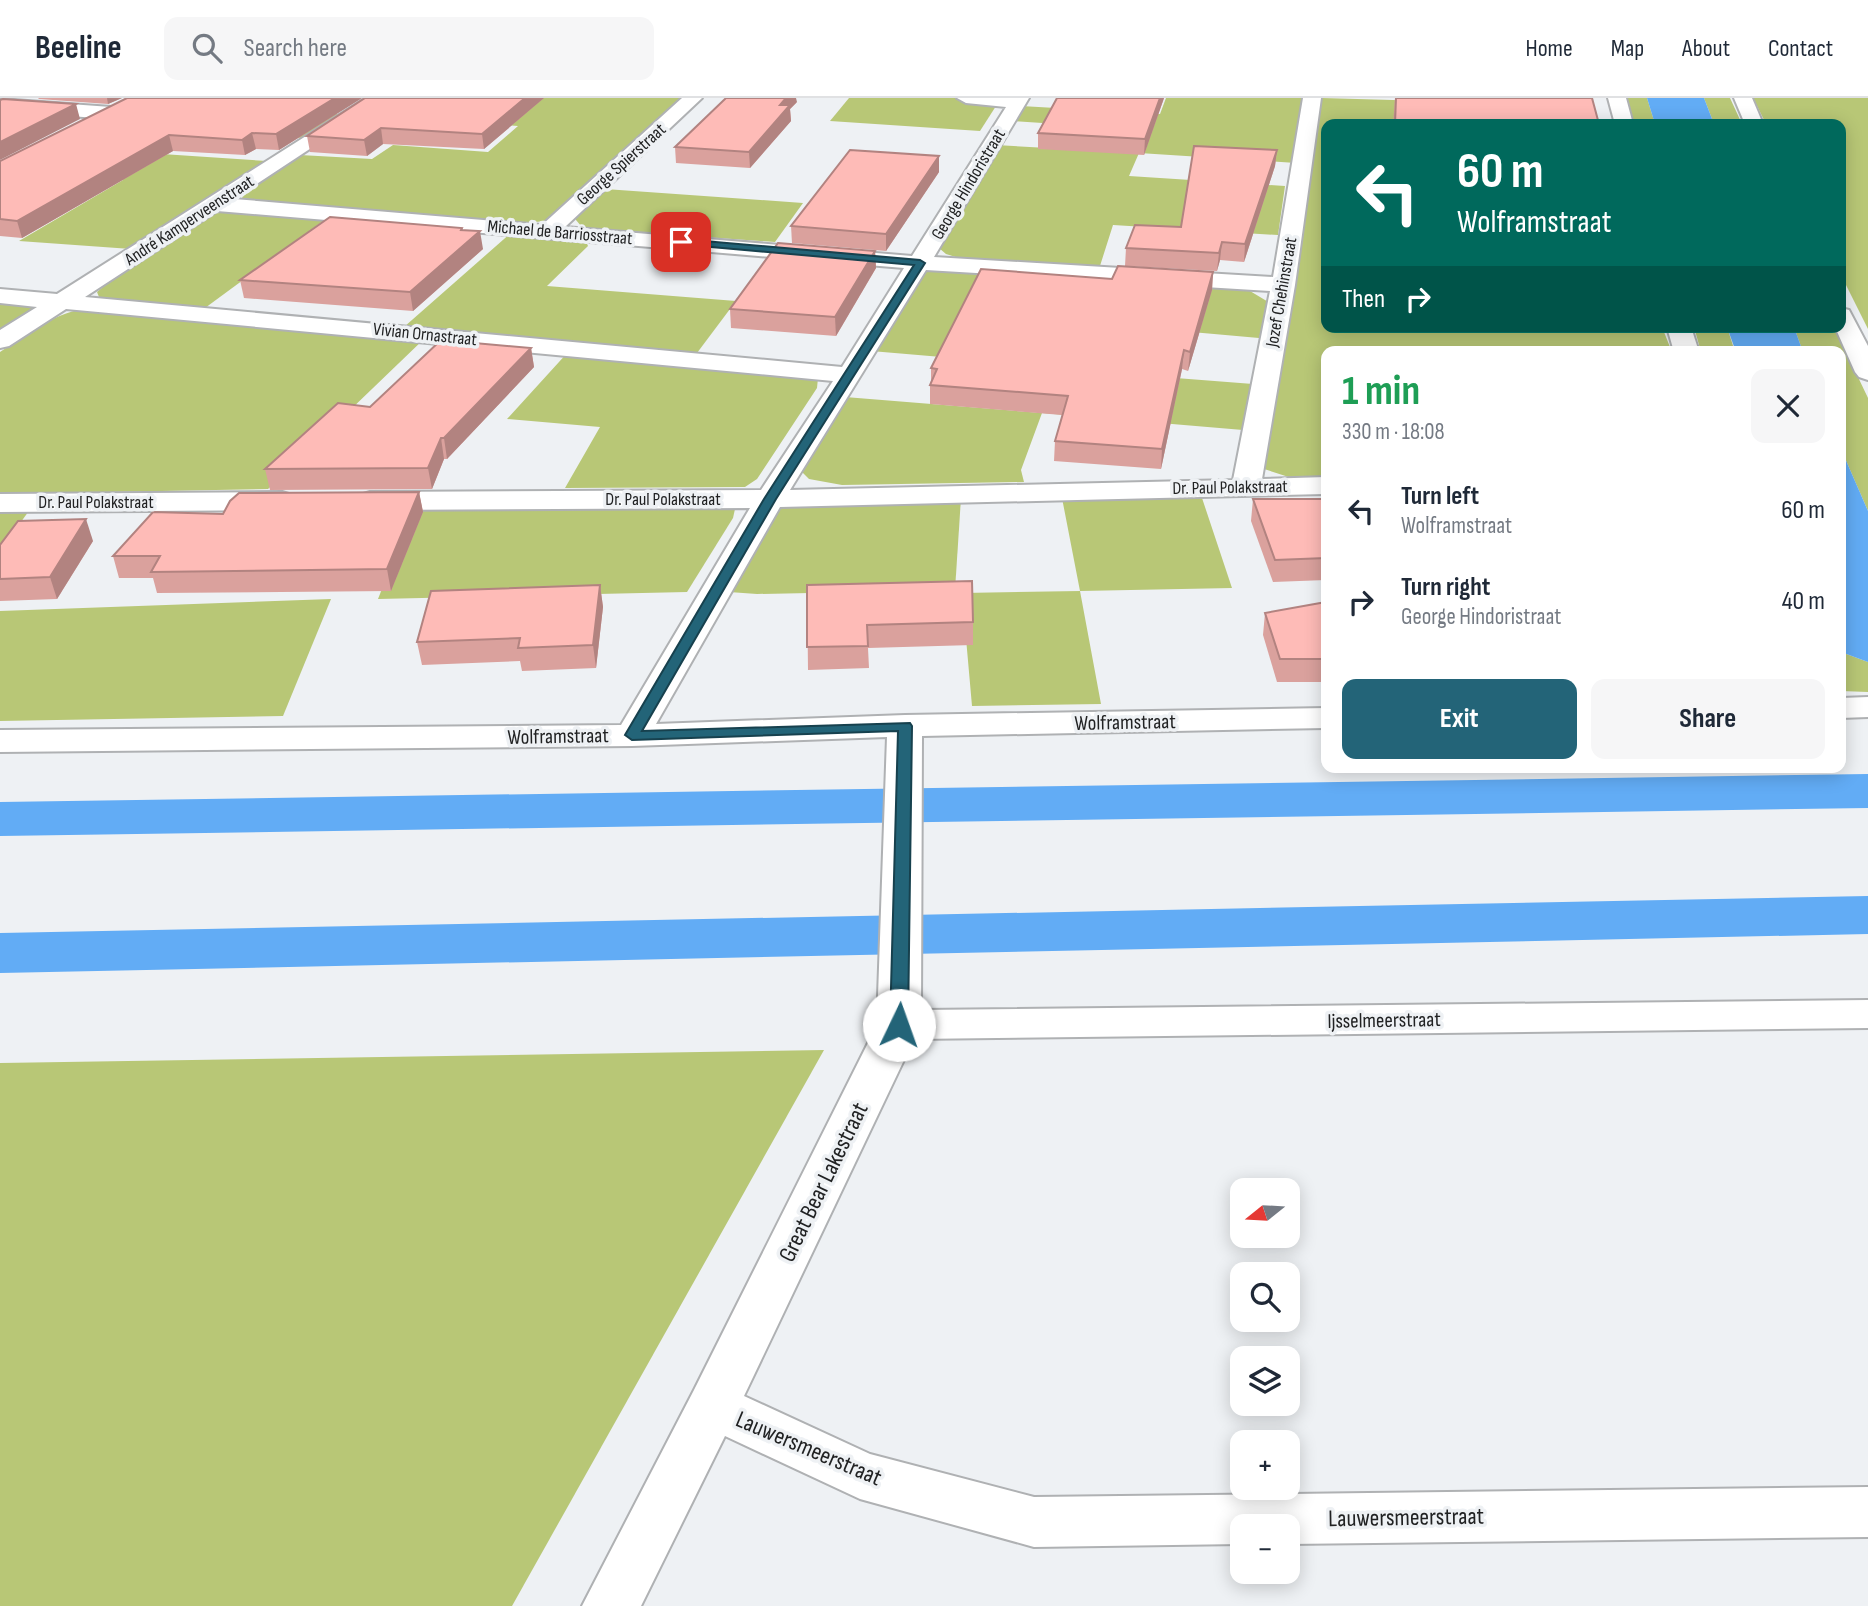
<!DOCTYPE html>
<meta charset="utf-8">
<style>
:root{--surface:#fff;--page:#f6f6f7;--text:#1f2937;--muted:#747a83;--line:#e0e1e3;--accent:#236478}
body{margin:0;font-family:"Sofia Sans Condensed",sans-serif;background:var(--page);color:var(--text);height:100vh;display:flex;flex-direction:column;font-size:26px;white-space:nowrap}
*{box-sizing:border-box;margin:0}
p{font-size:23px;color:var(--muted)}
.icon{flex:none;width:38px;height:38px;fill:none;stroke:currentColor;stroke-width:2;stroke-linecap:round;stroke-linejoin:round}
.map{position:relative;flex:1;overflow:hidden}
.panel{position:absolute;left:1321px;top:248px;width:525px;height:427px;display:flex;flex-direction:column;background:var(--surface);border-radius:14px;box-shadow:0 4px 18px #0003}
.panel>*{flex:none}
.guide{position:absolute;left:1321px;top:21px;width:525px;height:214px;border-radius:14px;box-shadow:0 4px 18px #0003;background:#00695c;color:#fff;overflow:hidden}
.needle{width:46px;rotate:252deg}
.controls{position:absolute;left:1230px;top:1080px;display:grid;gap:14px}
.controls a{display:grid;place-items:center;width:70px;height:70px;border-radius:14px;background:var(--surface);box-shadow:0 4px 18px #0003;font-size:35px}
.pin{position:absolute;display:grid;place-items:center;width:60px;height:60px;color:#fff;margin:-30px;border-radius:14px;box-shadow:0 4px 10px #0006}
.me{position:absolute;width:77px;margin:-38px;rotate:3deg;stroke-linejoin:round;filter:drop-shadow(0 0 5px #0008)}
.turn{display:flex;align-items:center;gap:24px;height:147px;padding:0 21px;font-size:32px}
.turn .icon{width:91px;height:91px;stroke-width:2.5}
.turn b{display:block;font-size:49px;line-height:60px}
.then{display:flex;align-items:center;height:66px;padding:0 21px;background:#0003;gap:14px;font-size:26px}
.round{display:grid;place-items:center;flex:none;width:74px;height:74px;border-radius:14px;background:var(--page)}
.headline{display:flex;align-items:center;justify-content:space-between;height:119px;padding:0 21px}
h1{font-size:42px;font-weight:700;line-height:52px;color:#1e9e55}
.primary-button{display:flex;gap:14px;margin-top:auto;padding:14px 21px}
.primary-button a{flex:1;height:80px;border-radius:14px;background:var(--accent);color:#fff;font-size:28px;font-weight:700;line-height:80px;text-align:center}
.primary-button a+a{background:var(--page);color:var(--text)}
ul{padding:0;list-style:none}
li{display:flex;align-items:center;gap:21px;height:91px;padding:0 21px}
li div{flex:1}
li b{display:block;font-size:26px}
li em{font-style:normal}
header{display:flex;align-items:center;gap:42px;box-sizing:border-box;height:98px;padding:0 35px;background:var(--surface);border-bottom:2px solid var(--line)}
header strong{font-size:33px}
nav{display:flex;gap:38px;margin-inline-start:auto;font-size:24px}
.search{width:490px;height:63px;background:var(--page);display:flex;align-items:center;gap:18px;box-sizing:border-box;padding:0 24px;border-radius:14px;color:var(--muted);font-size:26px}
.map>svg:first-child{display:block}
.green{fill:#b8c776}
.water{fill:#62acf5}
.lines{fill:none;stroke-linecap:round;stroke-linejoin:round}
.canal{fill:#62acf5;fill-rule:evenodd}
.street-casing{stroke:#afb1b3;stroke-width:4}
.street{fill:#fff;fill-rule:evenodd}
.wall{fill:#daa19d}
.shaded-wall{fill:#b28380}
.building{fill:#febbb7;stroke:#b28380;stroke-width:2}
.route{fill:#236478;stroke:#17414e;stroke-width:2}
.labels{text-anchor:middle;stroke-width:7;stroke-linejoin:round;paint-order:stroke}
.far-street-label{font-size:18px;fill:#212223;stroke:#eef1f4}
.street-label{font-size:21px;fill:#212223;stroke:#eef1f4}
.near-street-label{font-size:24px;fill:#212223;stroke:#eef1f4}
</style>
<header>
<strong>Beeline</strong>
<div class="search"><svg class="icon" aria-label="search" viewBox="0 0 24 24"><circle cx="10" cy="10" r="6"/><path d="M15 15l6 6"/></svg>Search here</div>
<nav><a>Home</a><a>Map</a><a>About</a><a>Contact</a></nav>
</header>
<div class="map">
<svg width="1868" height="1508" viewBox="0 0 1868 1508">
<rect width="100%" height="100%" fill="#eef1f4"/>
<g class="green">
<path d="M150,0H258L241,11L339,16L303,40L201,33L162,56L267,63L131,151L19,143L123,82L14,74L99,27L201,33L239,11L142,4Z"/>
<path d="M388,0H684L546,123L514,126L245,103L242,99L243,94L300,57L372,61L393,47L488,54L518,28L360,18Z"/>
<path d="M849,0H959L993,4L996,8L980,33L830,23Z"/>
<path d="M1166,0H1307L1296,65L1139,55L1129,78L1285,88L1278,137L1113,127L1099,171L962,161L946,156L939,150L996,47L1138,55L1148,32L1012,23L1021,8L1160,16Z"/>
<path d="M1322,0L1463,4L1462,26H1326V229H1662L1672,254H1326V382H1298L1261,370L1260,359Z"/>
<path d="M1625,0H1647L1655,26H1633Z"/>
<path d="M1704,0H1730L1742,26H1714Z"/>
<path d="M1753,0H1868V231L1841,177V26H1766Z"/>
<path d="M605,91L803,105L775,144L591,131L581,128L576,122V117Z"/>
<path d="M229,114L327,120L205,210L99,199L97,194L104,188L210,116Z"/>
<path d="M512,134L584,139L588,148L547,188L736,203L697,255L404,229Z"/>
<path d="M928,172L1228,189L1250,193L1270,205L1259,240L1079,224L1061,269L871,253L918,178Z"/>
<path d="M0,201L45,205L0,233Z"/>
<path d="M91,210L425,240L268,391L0,396V254C29,235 56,213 91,210Z"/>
<path d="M1694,229H1727L1735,254H1701Z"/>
<path d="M1794,229H1834L1868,300V413L1841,351V254H1803Z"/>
<path d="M569,253L818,280L817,290L757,381L745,389L565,390L600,329L507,321Z"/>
<path d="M1060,271L1253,286L1243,332L1042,315L1021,372L1024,384L842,387L809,381L801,373L845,299L1042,315Z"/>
<path d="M1201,397L1232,490L1080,493L1101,606L972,608L962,495L1080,493L1062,400Z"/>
<path d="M961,400L955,492L757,496L729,494L774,409Z"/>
<path d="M728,403L735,411L733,420L687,494L378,501L416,405Z"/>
<path d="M0,410H31L0,453Z"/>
<path d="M331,501L283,618L0,623V513Z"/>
<path d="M1841,554L1868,564V594L1841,593Z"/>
<path d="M824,952L512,1508H0V965Z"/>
</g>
<g class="water">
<path d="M1647,0H1704L1714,26H1655Z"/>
<path d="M1727,229H1794L1803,254H1736Z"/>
<path d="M1841,351L1868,413V564L1841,554Z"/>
</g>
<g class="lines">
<g class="canal">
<path d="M1868,676V710L0,738V704Z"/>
<path d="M1868,798V836L0,875V835Z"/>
</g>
<defs>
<g id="street">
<path d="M366,0H387L234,101L542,127L682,0H702L565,129L912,158L1006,9L966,5L957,0H1029L934,159L1273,179L1303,0H1321L1295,187L1262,381L1326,379V396L780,409L656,626L905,617L1326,610V630L922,638L921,912L1868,902V930L914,941L744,1298L870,1356L1034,1399L1868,1389V1439L1288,1446V1428H1242V1446L1034,1449L860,1401L725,1338L641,1508H582L694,1292L877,927L887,639L632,648L0,654V632L621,627L750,410L370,412L360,409L355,403L360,397L370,394L761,392L833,283L66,211L9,248L0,250V232L37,209L0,205V191L57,196ZM217,113L904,170L842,269L85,199ZM926,172L1270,193L1233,382L790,392Z"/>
<path d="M1608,0H1626L1633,26H1615Z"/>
<path d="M1734,0H1752L1763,26H1745Z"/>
<path d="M0,1L111,9L120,15L111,21L0,13Z"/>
<path d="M1841,210L1849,212L1868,248V282L1859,279L1855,274L1835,229H1841Z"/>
<path d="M1667,229H1691L1699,254H1674Z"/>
<path d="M282,394L292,397L297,403L292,409L282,412L0,414V396Z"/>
<path d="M1868,599V619L1841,620V600Z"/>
</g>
</defs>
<use href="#street" class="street-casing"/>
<use href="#street" class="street"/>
</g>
<g class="wall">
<path d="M38,0H122L108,6L39,1Z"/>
<path d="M362,0L279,52L256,51L245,57L173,53L22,140L0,138V63Z"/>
<path d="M365,0H544L484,51L383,46L367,58L310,54L307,38Z"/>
<path d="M1057,0H1164L1144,57L1038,51V35Z"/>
<path d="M1395,0H1592L1599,26H1393Z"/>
<path d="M797,4L790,11L791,23L750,70L676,65L675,49Z"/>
<path d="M1277,52L1275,68L1244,164L1220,162L1217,173L1125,168L1126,150L1181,129Z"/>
<path d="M939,58V74L886,153L792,145L791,128Z"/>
<path d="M463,132L483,151L413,213L244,200L240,182Z"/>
<path d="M875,153L876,170L836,238L731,230L730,211Z"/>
<path d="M1213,174L1212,192L1188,273L1182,271L1161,371L1054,363L1055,343L1062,317L930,306V287L931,283V270L1112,181Z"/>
<path d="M531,250L534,269L447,361H444L432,391L270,392L265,371L370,309Z"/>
<path d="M419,394L423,414L391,493L157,495L153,480H119L113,458L223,416Z"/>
<path d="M1253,401H1326V482L1273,484L1251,423Z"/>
<path d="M93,443L57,501L0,503V447Z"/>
<path d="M600,487L603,509L596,570L522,573L520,563L422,567L417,544Z"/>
<path d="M807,487L973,524V547L868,550L869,570L808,572Z"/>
<path d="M1326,504V584H1277L1263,537L1265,515Z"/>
</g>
<g class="shaded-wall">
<path d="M107,0H122L108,6Z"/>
<path d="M335,0H362L279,52L276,36Z"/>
<path d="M525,0H544L484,51L482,36Z"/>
<path d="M786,0H796L797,4L790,11L791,23L750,70L749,54L780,7Z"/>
<path d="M1160,0H1164L1144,57L1145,41Z"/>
<path d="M76,6L80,21L0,62V44Z"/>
<path d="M381,30L383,46L367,58L364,42Z"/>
<path d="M252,35L256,51L245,57L242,42Z"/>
<path d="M169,37L173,53L22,140L17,123Z"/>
<path d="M1277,52L1275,68L1244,164L1245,146Z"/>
<path d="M939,58V74L886,153V136Z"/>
<path d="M462,130L465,147L480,133L483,151L413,213L410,194Z"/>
<path d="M1222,144L1220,162L1217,173L1219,155Z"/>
<path d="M875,153L876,170L836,238L835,219Z"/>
<path d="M1213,174L1212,192L1188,273L1190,254Z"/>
<path d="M531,250L534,269L447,361L444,340Z"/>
<path d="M1184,252L1182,271L1161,371L1162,351Z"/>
<path d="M441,340L444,361L432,391L428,370Z"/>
<path d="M419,394L423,414L391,493L387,471Z"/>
<path d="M86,421L93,443L57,501L50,479Z"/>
<path d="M600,487L603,509L596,570L593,547Z"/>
</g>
<g class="building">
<path d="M127,0H335L276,36L252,35L242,42L169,37L17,123L0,121V63Z"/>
<path d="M365,0H525L482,36L381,30L364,42L307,38Z"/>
<path d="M726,0H786L780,7H790L749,54L675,49Z"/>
<path d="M1057,0H1160L1145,41L1038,35Z"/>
<path d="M1396,0H1592L1599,26H1395Z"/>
<path d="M3,1L76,6L0,44V2Z"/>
<path d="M1194,48L1277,52L1245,146L1222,144L1219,155L1126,150L1135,127L1181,129Z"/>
<path d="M850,52L939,58L886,136L791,128Z"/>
<path d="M330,119L462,130L461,132L480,133L410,194L240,182Z"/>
<path d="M778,145L875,153L835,219L730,211Z"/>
<path d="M1118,168L1213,174L1190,254L1184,252L1162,351L1055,343L1068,298L930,287L937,271L931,270L981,171L1112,181Z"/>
<path d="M441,242L531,250L444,340H441L428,370L265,371L338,305L370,309Z"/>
<path d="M419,394L387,471L151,474L160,458H113L153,414L223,416L230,403L239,395Z"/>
<path d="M1253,401H1326V460L1275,462Z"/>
<path d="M86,421L50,479L0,481V447L18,423Z"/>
<path d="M972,483L973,524L867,527L868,548L807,549V487Z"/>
<path d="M600,487L593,547L518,550L520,540L417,544L431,493Z"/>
<path d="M1326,504V561H1280L1265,515Z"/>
</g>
<path class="route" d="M681,141L920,162L925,165L776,401L642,633L910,625L912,628L908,927L906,931H893L890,927L898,633L632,642L625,637L764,401L914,167L678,146L677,144Z"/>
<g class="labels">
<g class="far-street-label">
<text transform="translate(621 66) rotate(-42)" y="6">George Spierstraat</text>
<text transform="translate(968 86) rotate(-59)" y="6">George Hindoristraat</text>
<text transform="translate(189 122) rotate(-33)" y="6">André Kamperveenstraat</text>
<text transform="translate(560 134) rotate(5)" y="6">Michael de Barriosstraat</text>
<text transform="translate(1281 194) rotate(-80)" y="6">Jozef Chehinstraat</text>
<text transform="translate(425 236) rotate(6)" y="6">Vivian Ornastraat</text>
<text transform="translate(1230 389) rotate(-1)" y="6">Dr. Paul Polakstraat</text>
<text x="663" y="407">Dr. Paul Polakstraat</text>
<text x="96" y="410">Dr. Paul Polakstraat</text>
</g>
<g class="street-label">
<text transform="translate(1125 624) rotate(-1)" y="7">Wolframstraat</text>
<text transform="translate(558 638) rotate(-1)" y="7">Wolframstraat</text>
<text transform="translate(1384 922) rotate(-1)" y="7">Ijsselmeerstraat</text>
</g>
<g class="near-street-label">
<text transform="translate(823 1084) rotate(-64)" y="8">Great Bear Lakestraat</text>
<text transform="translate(809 1350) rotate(23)" y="8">Lauwersmeerstraat</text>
<text transform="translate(1406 1419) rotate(-1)" y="8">Lauwersmeerstraat</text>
</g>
</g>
</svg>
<div class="controls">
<a><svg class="needle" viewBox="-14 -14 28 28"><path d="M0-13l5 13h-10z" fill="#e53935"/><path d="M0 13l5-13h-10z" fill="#747a83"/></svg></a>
<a><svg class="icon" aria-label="search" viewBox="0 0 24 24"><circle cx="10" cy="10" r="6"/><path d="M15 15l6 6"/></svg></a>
<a><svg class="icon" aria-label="layers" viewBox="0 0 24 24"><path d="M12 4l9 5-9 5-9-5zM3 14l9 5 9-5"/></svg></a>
<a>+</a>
<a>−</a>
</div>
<div class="pin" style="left:681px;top:144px;background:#d93025"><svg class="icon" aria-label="arrive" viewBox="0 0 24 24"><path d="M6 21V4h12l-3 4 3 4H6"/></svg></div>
<svg class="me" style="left:899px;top:927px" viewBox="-20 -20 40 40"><circle r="19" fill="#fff"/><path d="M0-13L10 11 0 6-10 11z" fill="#236478"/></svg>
<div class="guide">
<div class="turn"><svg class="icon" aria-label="left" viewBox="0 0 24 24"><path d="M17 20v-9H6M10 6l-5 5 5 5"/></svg><div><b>60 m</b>Wolframstraat</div></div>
<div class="then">Then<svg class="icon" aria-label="right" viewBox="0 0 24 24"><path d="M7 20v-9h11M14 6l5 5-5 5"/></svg></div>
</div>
<section class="panel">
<div class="headline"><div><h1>1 min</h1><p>330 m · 18:08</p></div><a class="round"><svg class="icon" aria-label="close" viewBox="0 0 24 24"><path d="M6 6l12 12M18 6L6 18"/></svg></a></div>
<ul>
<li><svg class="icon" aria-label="left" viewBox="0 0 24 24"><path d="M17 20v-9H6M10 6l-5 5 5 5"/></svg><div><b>Turn left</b><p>Wolframstraat</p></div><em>60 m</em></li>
<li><svg class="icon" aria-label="right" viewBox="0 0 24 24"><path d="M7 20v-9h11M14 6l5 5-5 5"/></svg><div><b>Turn right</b><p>George Hindoristraat</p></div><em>40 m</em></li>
</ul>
<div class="primary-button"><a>Exit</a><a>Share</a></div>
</section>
</div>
